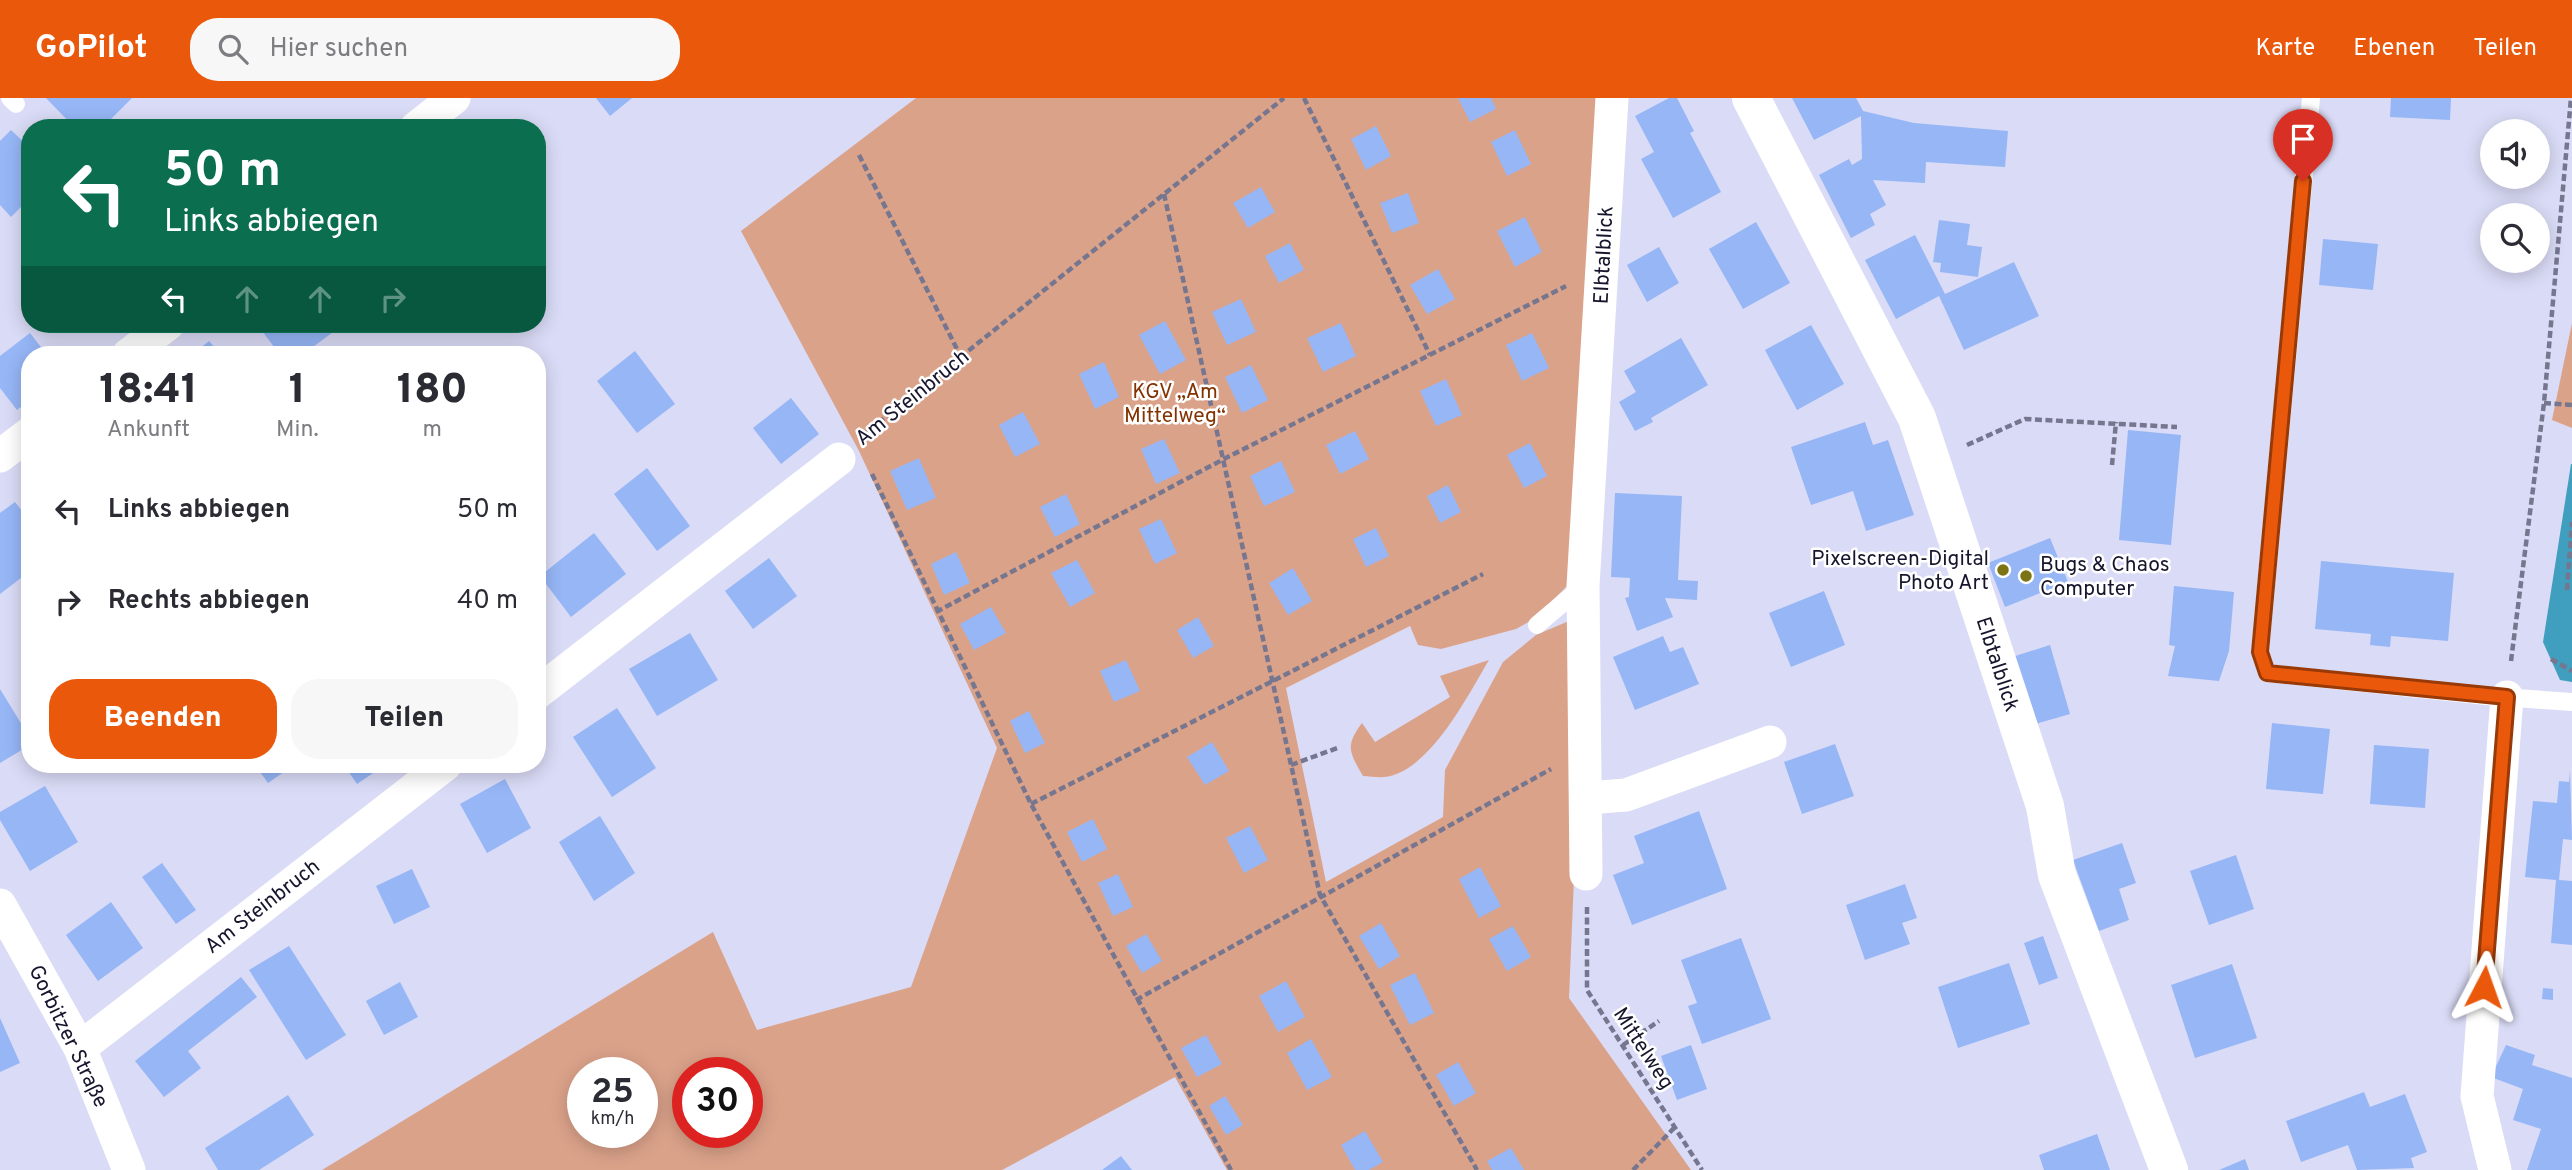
<!DOCTYPE html>
<html lang="de">
<meta charset="utf-8">
<style>
:root{--surface:#fff;--page:#f7f7f7;--text:#2b2b33;--muted:#7c7c81;--accent:#ea580c}
body{margin:0;font-family:Overpass,sans-serif;background:var(--page);color:var(--text);height:100vh;display:flex;flex-direction:column;font-size:26px;white-space:nowrap}
*{box-sizing:border-box;margin:0}
p{font-size:23px;color:var(--muted)}
.icon{flex:none;width:38px;height:38px;fill:none;stroke:currentColor;stroke-width:2;stroke-linecap:round;stroke-linejoin:round}
.map{position:relative;flex:1;overflow:hidden}
.sheet{position:absolute;left:21px;top:248px;width:525px;height:427px;display:flex;flex-direction:column;background:var(--surface);border-radius:28px;box-shadow:0 4px 18px #0003}
.sheet>*{flex:none}
.hud{position:absolute;left:21px;top:21px;width:525px;height:214px;border-radius:28px;box-shadow:0 4px 18px #0003;background:#0b6e4f;color:#fff;overflow:hidden}
.fabs{position:absolute;left:2480px;top:21px;display:grid;gap:14px}
.fabs a{display:grid;place-items:center;width:70px;height:70px;border-radius:50%;background:var(--surface);box-shadow:0 4px 18px #0003;font-size:35px}
.speed{position:absolute;left:567px;top:959px;display:flex;gap:14px;font-size:35px;font-weight:700;text-align:center}
.speed>*{display:grid;place-content:center;width:91px;height:91px;border-radius:50%;background:var(--surface);box-shadow:0 4px 18px #0003;line-height:1}
.speed small{font-size:18px;font-weight:400}
.speed .limit{border:10px solid #d22;background:#fff;color:#111}
.pin{position:absolute;display:grid;place-items:center;width:60px;height:60px;color:#fff;margin:-72px -30px;border-radius:50% 50% 50% 0;rotate:-45deg;box-shadow:0 0 7px #0007}
.pin .icon{rotate:45deg}
.me{position:absolute;width:77px;margin:-38px;rotate:4deg;stroke-linejoin:round;filter:drop-shadow(0 0 5px #0008)}
.turn{display:flex;align-items:center;gap:24px;height:147px;padding:0 28px;font-size:32px}
.turn .icon{width:91px;height:91px;stroke-width:2.5}
.turn b{display:block;font-size:49px;line-height:60px}
.lanes{display:flex;align-items:center;height:66px;padding:0 28px;background:#0003;justify-content:center;gap:35px;direction:ltr}
.lanes .off{opacity:.35}
.eta{display:flex;justify-content:space-evenly;align-items:center;height:119px;text-align:center}
.eta b{font-size:42px;font-weight:800;line-height:49px}
.button{display:flex;gap:14px;margin-top:auto;padding:14px 28px}
.button a{flex:1;height:80px;border-radius:28px;background:var(--accent);color:#fff;font-size:28px;font-weight:800;line-height:80px;text-align:center}
.button a+a{background:var(--page);color:var(--text)}
ul{padding:0;list-style:none}
li{display:flex;align-items:center;gap:21px;height:91px;padding:0 28px}
li div{flex:1}
li b{display:block;font-size:26px}
li em{font-style:normal}
header{display:flex;align-items:center;gap:42px;box-sizing:border-box;height:98px;padding:0 35px;background:var(--accent);color:#fff}
header strong{font-size:33px}
nav{display:flex;gap:38px;margin-inline-start:auto;font-size:24px}
.search{width:490px;height:63px;background:var(--page);display:flex;align-items:center;gap:18px;box-sizing:border-box;padding:0 24px;border-radius:28px;color:var(--muted);font-size:26px}
.map>svg:first-child{display:block}
.green{fill:#dba28a;fill-rule:evenodd}
.water{fill:#409ebe}
.building{fill:#96b6f6}
.lines{fill:none;stroke-linecap:round;stroke-linejoin:round}
.path{stroke:#76768f;stroke-width:4.5;stroke-dasharray:7 3.5;stroke-linecap:butt}
.service{stroke:#fff;stroke-width:18}
.minor{stroke:#fff;stroke-width:33}
.tertiary{stroke:#fff;stroke-width:38}
.route-casing{stroke:#983908;stroke-width:18}
.route{stroke:#ea580c;stroke-width:12}
.poi-dot{fill:#7c7315;stroke:#fff;stroke-width:2.5}
.labels{text-anchor:middle;stroke-width:5;stroke-linejoin:round;paint-order:stroke}
.street-label{font-size:21px;fill:#16152d;stroke:#fff}
.park-label{font-size:21px;fill:#833202;stroke:#fff}
.poi-label{font-size:21px;fill:#16152d;stroke:#fff;text-anchor:end}
</style>
<header>
<strong>GoPilot</strong>
<div class="search"><svg class="icon" aria-label="search" viewBox="0 0 24 24"><circle cx="10" cy="10" r="6"/><path d="M15 15l6 6"/></svg>Hier suchen</div>
<nav><a>Karte</a><a>Ebenen</a><a>Teilen</a></nav>
</header>
<div class="map">
<svg width="2572" height="1072" viewBox="0 0 2572 1072">
<rect width="100%" height="100%" fill="#dadbf6"/>
<g class="green">
<path d="M916,0H1605L1577,478L1534,521L1516,531L1441,551L1418,547L1410,528L1286,590L1326,784L1443,719L1445,672L1503,564L1536,537L1576,520L1574,780L1569,900L1691,1072H1227L1175,979L1002,1072H322L713,834L757,932L911,889L997,650L859,353L741,133ZM583,975H642V1034H583ZM688,975H747V1034H688Z"/>
<path d="M2572,225V330L2552,322Z"/>
<path d="M1489,562C1468,597 1429,675 1384,679C1378,680 1370,678 1363,678C1349,654 1345,648 1362,625L1375,644L1450,599L1440,578Z"/>
</g>
<path class="water" d="M2571,366H2572V584L2560,582L2543,544Z"/>
<g class="building">
<path d="M46,0H132L102,30H75Z"/>
<path d="M596,0H632L610,18Z"/>
<path d="M1458,0H1491L1496,11L1470,24Z"/>
<path d="M1669,0H1677L1694,33L1690,35L1721,94L1673,120L1641,61L1654,54L1635,18Z"/>
<path d="M1792,0H1856L1863,13L1914,25L2008,33L2005,69L1926,64L1925,85L1873,82L1886,107L1870,116L1875,127L1851,140L1819,77L1849,61L1852,67L1862,61L1861,18L1814,42Z"/>
<path d="M2391,0H2451L2450,22L2390,19Z"/>
<path d="M1376,28L1391,58L1366,72L1351,41Z"/>
<path d="M11,32L30,50V100L11,119L0,107V43Z"/>
<path d="M1515,32L1531,66L1507,78L1491,44Z"/>
<path d="M1261,89L1275,114L1248,130L1233,105Z"/>
<path d="M1408,95L1419,125L1392,135L1380,105Z"/>
<path d="M1525,119L1542,154L1515,169L1497,133Z"/>
<path d="M1939,122L1970,126L1967,147L1982,149L1978,179L1940,174L1941,165L1933,164Z"/>
<path d="M1756,124L1790,185L1743,211L1709,151Z"/>
<path d="M1915,137L1945,196L2014,164L2039,218L1964,252L1939,198L1896,221L1865,162Z"/>
<path d="M2323,141L2378,146L2373,192L2319,187Z"/>
<path d="M1290,145L1304,172L1279,185L1265,158Z"/>
<path d="M1659,149L1679,185L1647,204L1627,167Z"/>
<path d="M1438,171L1455,201L1427,216L1410,187Z"/>
<path d="M1241,201L1256,234L1227,247L1212,214Z"/>
<path d="M1165,223L1186,262L1160,276L1139,237Z"/>
<path d="M1341,225L1356,258L1323,274L1307,240Z"/>
<path d="M257,226H338L340,229L302,257H280Z"/>
<path d="M1811,227L1844,286L1797,312L1765,252Z"/>
<path d="M30,235L47,257H30V302L17,312L0,290V258Z"/>
<path d="M1532,235L1549,270L1522,283L1506,247Z"/>
<path d="M1681,240L1708,287L1651,320L1653,324L1635,333L1619,304L1636,294L1624,273Z"/>
<path d="M209,243L221,257H192Z"/>
<path d="M635,253L675,306L637,335L597,283Z"/>
<path d="M1104,264L1119,299L1095,311L1079,276Z"/>
<path d="M1251,267L1268,302L1242,315L1225,279Z"/>
<path d="M1446,281L1462,317L1436,328L1420,293Z"/>
<path d="M791,300L819,336L781,366L753,330Z"/>
<path d="M1023,314L1040,346L1015,359L999,327Z"/>
<path d="M1865,324L1873,347L1888,342L1914,417L1866,433L1853,393L1811,407L1791,349Z"/>
<path d="M2128,332L2181,337L2171,447L2119,442Z"/>
<path d="M1355,333L1369,361L1340,376L1326,347Z"/>
<path d="M1164,341L1180,375L1156,386L1141,351Z"/>
<path d="M1530,345L1547,378L1524,390L1507,357Z"/>
<path d="M919,360L936,400L907,412L890,373Z"/>
<path d="M1281,363L1295,394L1264,408L1250,378Z"/>
<path d="M647,370L690,428L657,453L614,396Z"/>
<path d="M1448,387L1461,414L1440,425L1427,398Z"/>
<path d="M1615,395L1682,398L1678,482L1698,483L1697,502L1665,500L1673,519L1637,533L1625,500L1629,499L1630,480L1611,479Z"/>
<path d="M1066,396L1080,426L1055,439L1040,409Z"/>
<path d="M15,404L30,423V473L0,496V415Z"/>
<path d="M1161,421L1177,455L1155,466L1139,431Z"/>
<path d="M1376,430L1389,458L1366,469L1353,441Z"/>
<path d="M594,435L626,476L571,519L540,478Z"/>
<path d="M2050,440L2068,484L2005,509L1988,465Z"/>
<path d="M956,454L970,485L944,497L931,466Z"/>
<path d="M769,460L797,498L753,531L725,493Z"/>
<path d="M1077,462L1095,495L1070,509L1051,475Z"/>
<path d="M2321,463L2454,475L2448,543L2391,538L2390,549L2370,547L2371,536L2315,531Z"/>
<path d="M1293,470L1312,503L1288,517L1269,485Z"/>
<path d="M2174,488L2234,494L2229,553L2219,583L2168,578L2175,548L2169,547Z"/>
<path d="M1824,493L1845,547L1791,569L1769,515Z"/>
<path d="M991,509L1006,535L974,552L960,526Z"/>
<path d="M1198,519L1214,548L1193,560L1177,532Z"/>
<path d="M690,535L718,582L657,618L629,571Z"/>
<path d="M1663,538L1670,554L1683,549L1699,586L1635,612L1613,559Z"/>
<path d="M2050,547L2070,616L2032,627L2012,559Z"/>
<path d="M1126,562L1140,593L1114,604L1100,573Z"/>
<path d="M0,591L30,640V647L0,665Z"/>
<path d="M617,610L656,670L612,699L573,639Z"/>
<path d="M1029,613L1045,645L1025,655L1010,623Z"/>
<path d="M2272,625L2330,631L2323,696L2266,691Z"/>
<path d="M1212,644L1229,673L1205,687L1187,659Z"/>
<path d="M1835,646L1854,698L1802,716L1784,664Z"/>
<path d="M2374,647L2429,651L2425,710L2370,706Z"/>
<path d="M255,667H294L268,685Z"/>
<path d="M344,667H385L357,686Z"/>
<path d="M2570,672L2572,742L2563,741L2559,782L2572,783V847L2551,845L2556,782L2525,779L2533,703L2557,705L2559,683L2569,684Z"/>
<path d="M505,681L531,730L487,755L460,706Z"/>
<path d="M45,688L78,744L30,773L0,722V714Z"/>
<path d="M1699,713L1727,791L1632,827L1613,777L1644,765L1634,738Z"/>
<path d="M600,718L635,775L594,803L559,744Z"/>
<path d="M1093,721L1107,751L1082,764L1067,734Z"/>
<path d="M1250,728L1268,762L1244,775L1226,740Z"/>
<path d="M2122,745L2136,785L2119,791L2129,822L2099,833L2073,762Z"/>
<path d="M2236,757L2254,811L2209,827L2190,773Z"/>
<path d="M162,765L196,812L176,826L142,779Z"/>
<path d="M1480,769L1501,808L1479,820L1459,781Z"/>
<path d="M412,771L430,809L394,826L376,788Z"/>
<path d="M1118,776L1133,809L1113,818L1098,785Z"/>
<path d="M1905,786L1917,820L1902,825L1910,846L1865,862L1846,807Z"/>
<path d="M111,804L143,850L98,883L66,837Z"/>
<path d="M1381,825L1400,858L1379,871L1359,838Z"/>
<path d="M1513,828L1531,859L1507,873L1489,841Z"/>
<path d="M1146,836L1162,863L1142,875L1126,848Z"/>
<path d="M2043,838L2058,880L2039,887L2024,845Z"/>
<path d="M1741,840L1771,921L1702,946L1688,908L1697,905L1681,862Z"/>
<path d="M289,848L346,937L306,962L249,872Z"/>
<path d="M2009,865L2030,926L1958,950L1938,889Z"/>
<path d="M2232,866L2257,940L2195,960L2171,887Z"/>
<path d="M1415,875L1434,915L1410,927L1390,887Z"/>
<path d="M241,879L257,899L188,953L201,970L164,999L135,963Z"/>
<path d="M1286,883L1305,919L1278,934L1259,898Z"/>
<path d="M400,884L418,919L384,937L366,903Z"/>
<path d="M2543,890L2553,891V902L2542,901Z"/>
<path d="M0,920L20,965L0,974Z"/>
<path d="M1206,937L1222,966L1197,979L1181,950Z"/>
<path d="M1311,941L1332,979L1307,992L1287,955Z"/>
<path d="M1691,947L1707,991L1677,1002L1661,958Z"/>
<path d="M2506,947L2535,957L2532,967L2572,980V1072H2527L2541,1031L2513,1022L2523,991L2491,979Z"/>
<path d="M1458,964L1476,995L1454,1008L1436,977Z"/>
<path d="M2364,994L2370,1009L2405,996L2427,1054L2411,1060L2414,1070L2357,1072L2348,1047L2301,1064L2286,1023Z"/>
<path d="M288,997L314,1037L259,1072H218L205,1050Z"/>
<path d="M1225,998L1243,1027L1226,1037L1209,1008Z"/>
<path d="M1365,1033L1383,1064L1369,1072H1355L1341,1047Z"/>
<path d="M2097,1036L2110,1072H2044L2039,1057Z"/>
<path d="M1511,1050L1524,1072H1492L1487,1063Z"/>
<path d="M1121,1058L1132,1072H1102Z"/>
<path d="M2245,1061L2249,1072H2219Z"/>
</g>
<g class="lines">
<g class="path">
<path d="M1304,0L1430,257"/>
<path d="M859,57L961,259"/>
<path d="M1164,96L1320,797L1477,1072"/>
<path d="M2544,305L2572,307"/>
<path d="M862,338L1284,0"/>
<path d="M1967,347L2025,321L2177,329"/>
<path d="M2112,367L2116,324"/>
<path d="M872,376L1031,706L1231,1072"/>
<path d="M2567,492L2572,424"/>
<path d="M936,514L1222,362L1566,188"/>
<path d="M2551,561L2572,573"/>
<path d="M2511,563L2544,305L2571,0"/>
<path d="M1291,667L1340,649"/>
<path d="M1031,706L1483,476"/>
<path d="M1587,809V892L1702,1072"/>
<path d="M1136,902L1551,671"/>
<path d="M1623,947L1659,923"/>
<path d="M1633,1072L1676,1028"/>
</g>
<g class="service">
<path d="M10,0L16,6"/>
<path d="M2311,0L2260,554L2267,575L2487,598L2572,604"/>
<path d="M1537,527L1583,488"/>
</g>
<g class="minor">
<path d="M416,30L454,0"/>
<path d="M128,257L168,226"/>
<path d="M0,358L30,335"/>
<path d="M537,595L839,361"/>
<path d="M1587,700L1626,697L1770,644"/>
<path d="M1586,776L1583,488L1612,0"/>
<path d="M0,807L80,950L129,1072"/>
<path d="M80,950L445,667"/>
<path d="M2495,1072L2477,998L2507,599"/>
</g>
<path class="tertiary" d="M1751,0L1917,320L2045,708L2057,777L2169,1072"/>
</g>
<g class="lines">
<defs>
<path id="route" d="M2303,83L2260,554L2267,575L2507,599L2484,889"/>
</defs>
<use href="#route" class="route-casing"/>
<use href="#route" class="route"/>
</g>
<g class="poi-dot">
<circle cx="2003" cy="472" r="7"/>
<circle cx="2026" cy="478" r="7"/>
</g>
<g class="labels">
<g class="street-label">
<text transform="translate(1603 157) rotate(-87)" y="7">Elbtalblick</text>
<text transform="translate(912 299) rotate(-39)" y="7">Am Steinbruch</text>
<text transform="translate(1998 566) rotate(72)" y="7">Elbtalblick</text>
<text transform="translate(262 808) rotate(-38)" y="7">Am Steinbruch</text>
<text transform="translate(69 938) rotate(64)" y="7">Gorbitzer Straße</text>
<text transform="translate(1644 950) rotate(57)" y="7">Mittelweg</text>
</g>
<g class="park-label">
<text x="1175" y="300">KGV „Am<tspan x="1175" dy="24">Mittelweg“</tspan></text>
</g>
<g class="poi-label">
<text x="1989" y="467">Pixelscreen-Digital<tspan x="1989" dy="24">Photo Art</tspan></text>
<text x="2040" y="473" text-anchor="start">Bugs &amp; Chaos<tspan x="2040" dy="24">Computer</tspan></text>
</g>
</g>
</svg>
<div class="fabs">
<a><svg class="icon" aria-label="sound" viewBox="0 0 24 24"><path d="M4 9h4l5-4v14l-5-4H4zM17 9q2 3 0 6"/></svg></a>
<a><svg class="icon" aria-label="search" viewBox="0 0 24 24"><circle cx="10" cy="10" r="6"/><path d="M15 15l6 6"/></svg></a>
</div>
<div class="speed"><div>25<small>km/h</small></div><div class="limit">30</div></div>
<div class="pin" style="left:2303px;top:83px;background:#d93025"><svg class="icon" aria-label="arrive" viewBox="0 0 24 24"><path d="M6 21V4h12l-3 4 3 4H6"/></svg></div>
<svg class="me" style="left:2484px;top:889px" viewBox="-20 -20 40 40"><path d="M0-17L14 15 0 8-14 15z" fill="#ea580c" stroke="#fff" stroke-width="4"/></svg>
<div class="hud">
<div class="turn"><svg class="icon" aria-label="left" viewBox="0 0 24 24"><path d="M17 20v-9H6M10 6l-5 5 5 5"/></svg><div><b>50 m</b>Links abbiegen</div></div>
<div class="lanes"><svg class="icon" aria-label="left" viewBox="0 0 24 24"><path d="M17 20v-9H6M10 6l-5 5 5 5"/></svg><svg class="icon off" aria-label="ahead" viewBox="0 0 24 24"><path d="M12 20V5M6 11l6-6 6 6"/></svg><svg class="icon off" aria-label="ahead" viewBox="0 0 24 24"><path d="M12 20V5M6 11l6-6 6 6"/></svg><svg class="icon off" aria-label="right" viewBox="0 0 24 24"><path d="M7 20v-9h11M14 6l5 5-5 5"/></svg></div>
</div>
<section class="sheet">
<div class="eta">
<div><b>18:41</b><p>Ankunft</p></div>
<div><b>1</b><p>Min.</p></div>
<div><b>180</b><p>m</p></div>
</div>
<ul>
<li><svg class="icon" aria-label="left" viewBox="0 0 24 24"><path d="M17 20v-9H6M10 6l-5 5 5 5"/></svg><div><b>Links abbiegen</b></div><em>50 m</em></li>
<li><svg class="icon" aria-label="right" viewBox="0 0 24 24"><path d="M7 20v-9h11M14 6l5 5-5 5"/></svg><div><b>Rechts abbiegen</b></div><em>40 m</em></li>
</ul>
<div class="button"><a>Beenden</a><a>Teilen</a></div>
</section>
</div>
